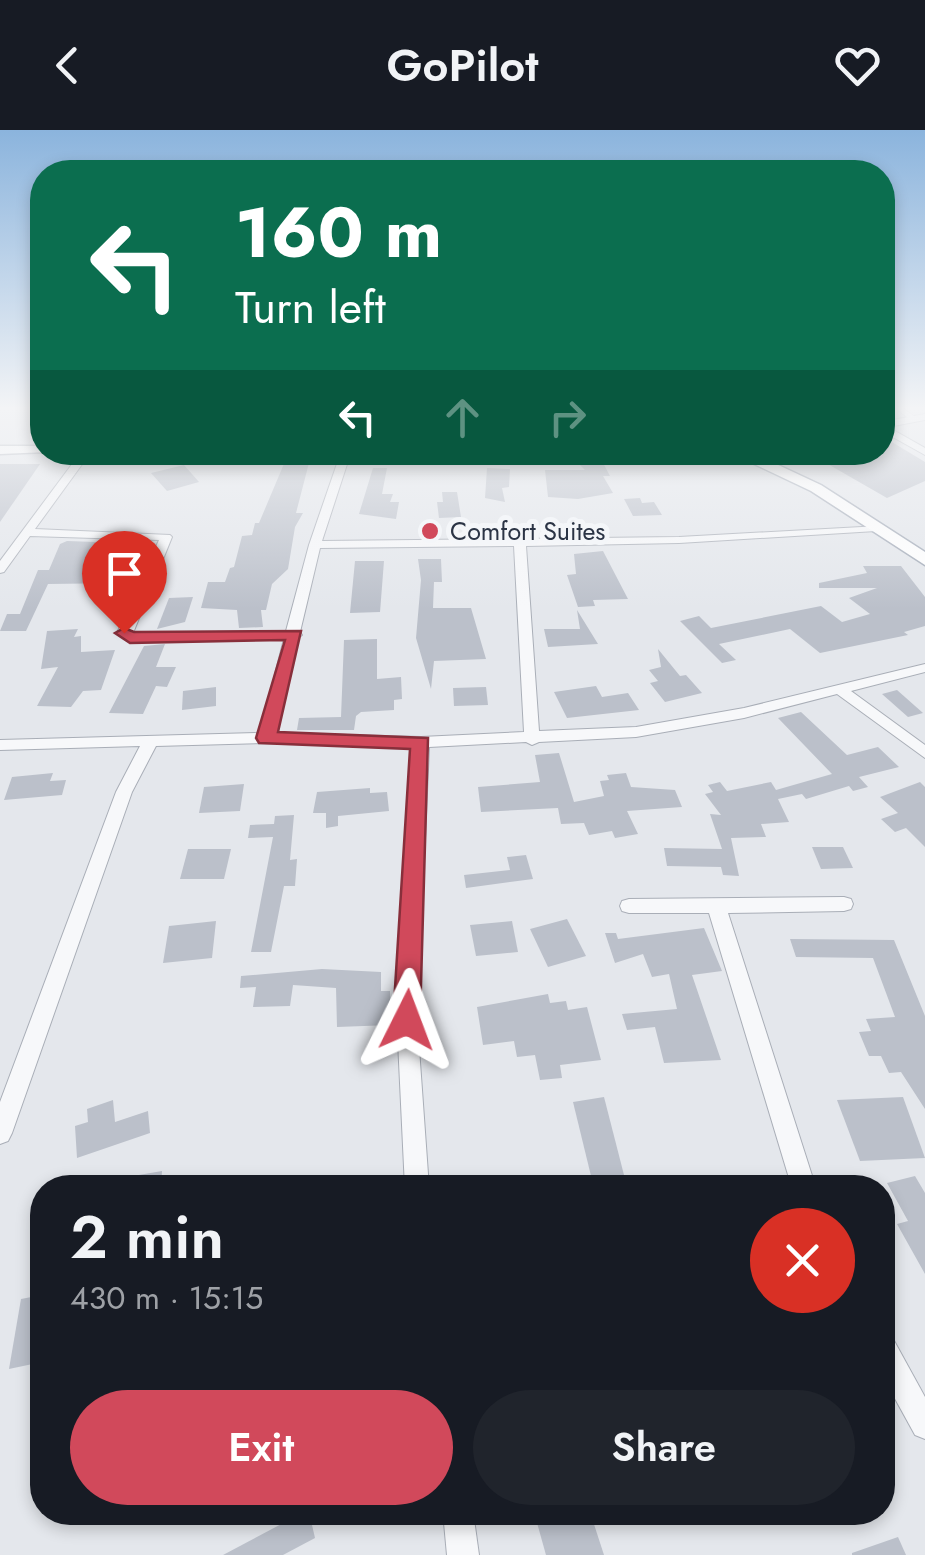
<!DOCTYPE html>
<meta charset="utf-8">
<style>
:root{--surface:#171b24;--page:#20242c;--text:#f1f3f6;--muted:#9ea1a6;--accent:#d1495b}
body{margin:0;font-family:Jost,sans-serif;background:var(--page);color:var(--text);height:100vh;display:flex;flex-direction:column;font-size:38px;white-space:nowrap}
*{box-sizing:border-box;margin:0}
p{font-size:32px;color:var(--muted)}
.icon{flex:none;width:55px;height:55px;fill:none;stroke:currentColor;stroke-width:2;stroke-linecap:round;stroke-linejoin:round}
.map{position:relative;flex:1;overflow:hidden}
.panel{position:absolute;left:30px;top:1045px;width:865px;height:350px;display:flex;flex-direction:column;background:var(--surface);border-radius:40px;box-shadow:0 5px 15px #0003}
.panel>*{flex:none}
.top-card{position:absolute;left:30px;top:30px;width:865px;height:305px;border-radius:40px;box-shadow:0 5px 15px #0003;background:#0b6e4f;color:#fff;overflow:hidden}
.pin{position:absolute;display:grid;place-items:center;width:85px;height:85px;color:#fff;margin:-102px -42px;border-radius:50% 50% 50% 0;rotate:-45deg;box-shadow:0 0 10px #0007}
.pin .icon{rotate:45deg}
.me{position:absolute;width:110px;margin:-55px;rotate:3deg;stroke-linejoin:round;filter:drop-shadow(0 0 8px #0008)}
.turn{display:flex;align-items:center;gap:35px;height:210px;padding:0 40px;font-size:45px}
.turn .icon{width:130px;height:130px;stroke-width:2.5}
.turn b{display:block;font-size:70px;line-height:85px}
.lanes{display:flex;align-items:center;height:95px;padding:0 40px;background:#0003;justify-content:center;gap:50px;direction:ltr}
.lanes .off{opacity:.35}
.round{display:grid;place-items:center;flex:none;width:105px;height:105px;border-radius:52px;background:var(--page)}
.head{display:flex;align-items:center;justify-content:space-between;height:170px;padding:0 40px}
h1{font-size:60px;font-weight:600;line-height:75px}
.primary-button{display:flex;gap:20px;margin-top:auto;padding:20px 40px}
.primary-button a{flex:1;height:115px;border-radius:60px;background:var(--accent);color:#fff;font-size:40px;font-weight:600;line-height:115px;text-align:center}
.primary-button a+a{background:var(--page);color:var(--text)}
header{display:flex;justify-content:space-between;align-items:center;height:130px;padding:0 40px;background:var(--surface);font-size:45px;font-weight:600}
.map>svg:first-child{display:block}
.building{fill:#bbc0ca}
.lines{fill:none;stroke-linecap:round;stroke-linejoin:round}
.lane-casing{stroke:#a9aeb7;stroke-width:6}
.street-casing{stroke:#a9aeb7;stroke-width:2}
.secondary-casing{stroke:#a9aeb7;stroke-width:3}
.primary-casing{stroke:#a3abb8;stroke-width:3}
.lane{stroke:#f7f8fa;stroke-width:5}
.street{fill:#f7f8fa;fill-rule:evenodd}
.secondary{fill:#fff;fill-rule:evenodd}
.primary{fill:#fff;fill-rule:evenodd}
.route{fill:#d1495b;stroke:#882f3b;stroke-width:2.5}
.poi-dot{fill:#d1495b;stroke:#f4f6f9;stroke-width:4}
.labels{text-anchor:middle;stroke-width:10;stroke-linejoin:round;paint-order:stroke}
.far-poi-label{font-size:25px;fill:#2b3445;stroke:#f4f6f9;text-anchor:start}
</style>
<header><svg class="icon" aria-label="back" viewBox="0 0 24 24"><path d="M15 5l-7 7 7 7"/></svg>GoPilot<svg class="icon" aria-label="heart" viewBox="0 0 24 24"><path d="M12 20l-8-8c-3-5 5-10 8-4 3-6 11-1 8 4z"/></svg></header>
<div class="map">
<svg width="925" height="1425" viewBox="0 0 925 1425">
<rect width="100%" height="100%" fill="#e4e7ec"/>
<g class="building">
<path d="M882,306L925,332V351L887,368L826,333L878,326L882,322Z"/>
<path d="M286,329H310L296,383H303L295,397L288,439L272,454L266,480H261L263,497L239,498L237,480L201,478L208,452H225L230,438L234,437L242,406L252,405L255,393H259Z"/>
<path d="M574,329H601L610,346H603L613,363L578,369L548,367L545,340H585Z"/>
<path d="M0,334H40L0,392Z"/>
<path d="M184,335L199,352L167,361L151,343Z"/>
<path d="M373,338H387L382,364H393L390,372H399L396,389L359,384Z"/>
<path d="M487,338L510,339L509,357L502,358L505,372L485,368Z"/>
<path d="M442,362H457L461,387L439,388L437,372H443Z"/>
<path d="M640,368L642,373L654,372L662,385L633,386L624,369Z"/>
<path d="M67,411L153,414L131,463H122L124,453L48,454L26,501H0L7,484H20L38,440H49L60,414Z"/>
<path d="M603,421L628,469L593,470L595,476L578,477L567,445L576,444L574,424Z"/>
<path d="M418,429H441L442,452H434L433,478H471L486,529L434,531L431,559L416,508L421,450Z"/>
<path d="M355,431H384L380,482L350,483Z"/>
<path d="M863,436H901L925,467V496L904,502L908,505L820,523L790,499L719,514L736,530L722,533L680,491L699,486L711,498L821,476L842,492L870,484L849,468L877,458H819V453L867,443Z"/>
<path d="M193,467L185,492L157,499L169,468Z"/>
<path d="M577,480L598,514L548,517L544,499H580Z"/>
<path d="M78,499L74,507L81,506V522L115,520L101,560L83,561L71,577L37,576L58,537L41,539L47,501Z"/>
<path d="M377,509V549L401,547L402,569L394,570V580L361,582L356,586L354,600H297L299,588L341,587L344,510Z"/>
<path d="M165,514L156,537H176L167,557L156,556L143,584L109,583L144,516Z"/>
<path d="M658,519L680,546L686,545L702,563L665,572L650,553L658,551L649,540L661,537Z"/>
<path d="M596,556L602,567L628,563L639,580L567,588L554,562Z"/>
<path d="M216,557V576L182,580L183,561Z"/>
<path d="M486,557L488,575L454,576L453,558Z"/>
<path d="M897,560L923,583L908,587L882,564Z"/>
<path d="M801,582L847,625L878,617L899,637L859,647L868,657L853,661L849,656L806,669L802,664L778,669L789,692L761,694L766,707L731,708L739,746L723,745L721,737L667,736L664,718L722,719L710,684L721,685L705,664L713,662L708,655L720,652L727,661L771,652L776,660L832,644L778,588Z"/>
<path d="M559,623L574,672L604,666L600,651L609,650L607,645L626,643L631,657L675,660L682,677L627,681L638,704L615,708L612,701L589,705L584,693L561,694L558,678L481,682L478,657L540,652L535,625Z"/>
<path d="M53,643L50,651L66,650L62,665L4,670L12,647Z"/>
<path d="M920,652L925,657V717L906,698L895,702L881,689L898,683L880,667Z"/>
<path d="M244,654L240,681L199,683L204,657Z"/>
<path d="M370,658V663L387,662L389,681L338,686V696L326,698V683H313L317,662Z"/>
<path d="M294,685L290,730L297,729L295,756H284L271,822H251L273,707L248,708L250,695L274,694L275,686Z"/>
<path d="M812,717H843L853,738L821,739Z"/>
<path d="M188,719H231L224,749H180Z"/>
<path d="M526,725L533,749L466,758L464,745L510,740L507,727Z"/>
<path d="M567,789L586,826L548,837L530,799Z"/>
<path d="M216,791L212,828L163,833L169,796Z"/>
<path d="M512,791L518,822L476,826L470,795Z"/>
<path d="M704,798L722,841L692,845L721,930L664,933L655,897L627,900L622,884L677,879L669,844L652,847L643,824L615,833L605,803H616L618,809Z"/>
<path d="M790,809L894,810L925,886V979L901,942L889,943L881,926H869L859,902L871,901L866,889L895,887L873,828L796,827Z"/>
<path d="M322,839L381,842V861H390L391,895L337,897L336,858L293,855L290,876L253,877L256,857L240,858L241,846Z"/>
<path d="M548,864L550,873L566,871L568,880L587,877L601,930L560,935L562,948L540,950L535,925L517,927L514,911L483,915L477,877Z"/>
<path d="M604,967L624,1045L592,1050L573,972Z"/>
<path d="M903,967L925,1028L860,1031L837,970Z"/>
<path d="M113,970L115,992L148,981L150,1003L77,1028L75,996L88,992L87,979Z"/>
<path d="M162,1041L161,1058H104V1051Z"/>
<path d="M915,1046L925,1063V1144L897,1094L908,1091L887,1053Z"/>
<path d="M42,1165V1232L9,1239L21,1169Z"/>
<path d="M304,1382H309L315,1408L283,1425H223Z"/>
<path d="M534,1382H590L604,1425H546Z"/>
<path d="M898,1407L906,1425H852V1423Z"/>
</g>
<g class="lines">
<defs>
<path id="lane" d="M900,279L914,289"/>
<g id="street">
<path d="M925,284V290L888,297L925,318V325L882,301V292Z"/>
<path d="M81,322H91L35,399L170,405L172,407L133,503L286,501L309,415L341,322H351L322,411L679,407L880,396L882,398L876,401L679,413L526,416L539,601L636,597L744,578L925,534V542L851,561L925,615V628L837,564L744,588L636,607L539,612L532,615L526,612L429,617L417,890L429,1058H405L397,890L413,617L266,613L156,616L132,662L12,1003L8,1011L0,1014V972L116,662L140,616L0,620V610L260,603L284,509L130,511L117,503L159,410L30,406L4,442L0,443V431ZM514,416L524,602L421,607L275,603L298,508L302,505L300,502L320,418Z"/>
<path d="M850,322H877L841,330L794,328L789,325L792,322Z"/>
<path d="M844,767L851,769L853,774L851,779L844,781L728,783L816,1058H792L709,783H629L622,781L620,776L622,771L629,769Z"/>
<path d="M882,1204L892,1207L925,1267V1309L915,1305L882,1245Z"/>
<path d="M443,1382H473L479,1425H447Z"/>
</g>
<g id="secondary">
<path d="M0,316H42V322H47L0,324Z"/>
<path d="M702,322H739L750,327L744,331Z"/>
</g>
<path id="primary" d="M729,322L765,326L797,322L774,333L821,355L925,422V435L811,361Z"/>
</defs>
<use href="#lane" class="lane-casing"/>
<use href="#street" class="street-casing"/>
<use href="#secondary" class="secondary-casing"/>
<use href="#primary" class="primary-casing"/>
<use href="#lane" class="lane"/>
<use href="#street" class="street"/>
<use href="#secondary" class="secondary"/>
<use href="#primary" class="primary"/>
</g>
<linearGradient id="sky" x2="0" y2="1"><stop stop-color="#8bb4dd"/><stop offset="0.58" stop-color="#f3f4f6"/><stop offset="1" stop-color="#f3f4f6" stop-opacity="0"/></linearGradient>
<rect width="925" height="479" fill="url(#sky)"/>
<path class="route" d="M124,498L134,502L301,501L278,602L428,608L420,890L416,899L407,902L397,899L393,890L410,619L259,613L256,608L285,510L130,513L115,503Z"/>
<circle class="poi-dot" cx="430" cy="401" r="10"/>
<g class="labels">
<g class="far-poi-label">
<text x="450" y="410">Comfort Suites</text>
</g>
</g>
</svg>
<div class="pin" style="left:124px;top:503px;background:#d93025"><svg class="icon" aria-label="arrive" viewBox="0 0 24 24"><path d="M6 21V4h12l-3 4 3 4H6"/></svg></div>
<svg class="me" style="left:407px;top:890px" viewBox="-20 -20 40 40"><path d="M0-17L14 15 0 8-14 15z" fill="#d1495b" stroke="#fff" stroke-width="4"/></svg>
<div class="top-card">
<div class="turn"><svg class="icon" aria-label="left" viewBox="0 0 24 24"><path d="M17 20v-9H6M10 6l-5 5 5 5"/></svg><div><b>160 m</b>Turn left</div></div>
<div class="lanes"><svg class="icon" aria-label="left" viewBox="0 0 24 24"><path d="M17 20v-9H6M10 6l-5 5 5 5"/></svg><svg class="icon off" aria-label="ahead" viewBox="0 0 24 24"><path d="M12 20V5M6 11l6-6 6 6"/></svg><svg class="icon off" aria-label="right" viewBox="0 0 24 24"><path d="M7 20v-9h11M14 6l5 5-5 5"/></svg></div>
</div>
<section class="panel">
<div class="head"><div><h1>2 min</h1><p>430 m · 15:15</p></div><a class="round" style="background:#d93025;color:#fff"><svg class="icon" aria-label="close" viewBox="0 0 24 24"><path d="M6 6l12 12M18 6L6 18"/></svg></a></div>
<div class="primary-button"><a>Exit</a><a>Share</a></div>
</section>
</div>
